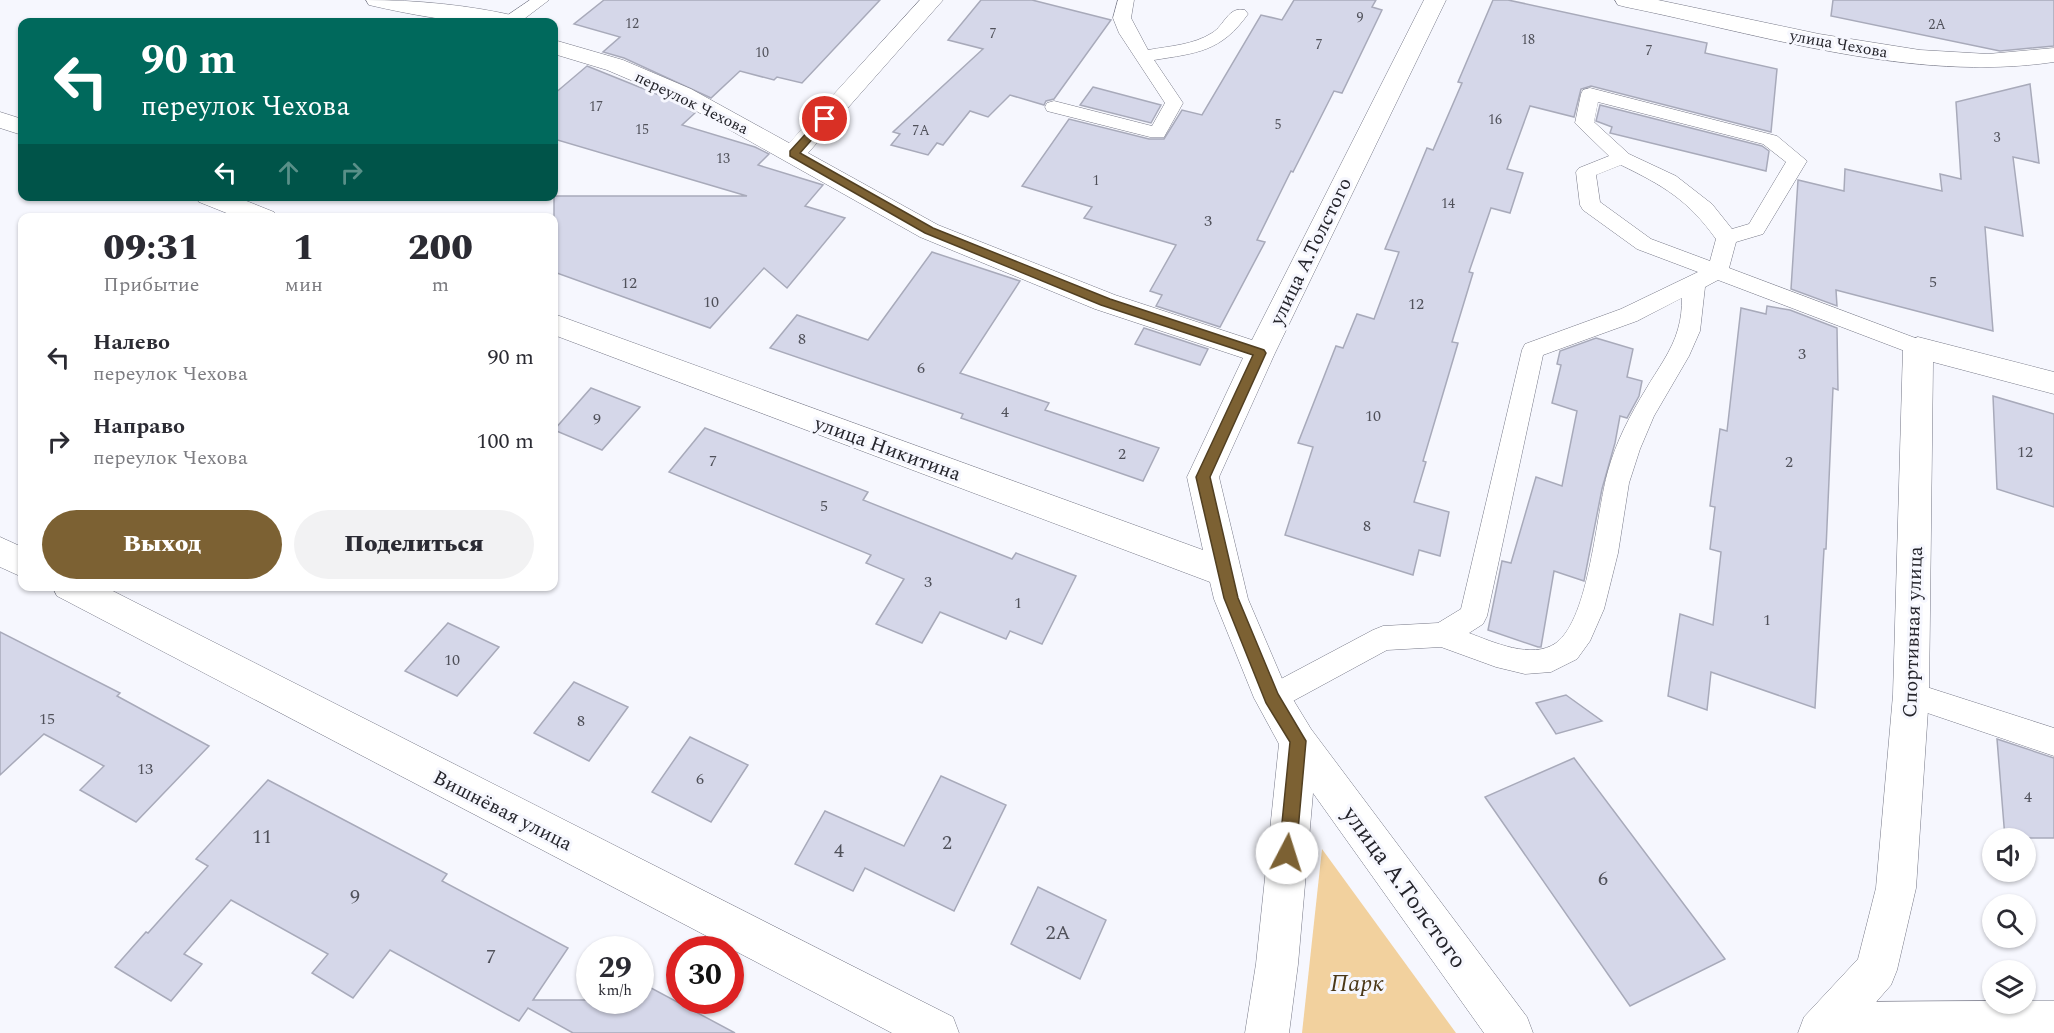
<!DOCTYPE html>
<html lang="ru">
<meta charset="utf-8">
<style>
:root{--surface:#fff;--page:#f2f2f3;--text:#2b2b33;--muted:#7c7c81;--accent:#7c6133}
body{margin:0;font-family:Spectral,serif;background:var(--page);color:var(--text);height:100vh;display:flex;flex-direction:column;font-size:22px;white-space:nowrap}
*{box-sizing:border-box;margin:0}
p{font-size:20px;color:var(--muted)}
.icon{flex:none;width:33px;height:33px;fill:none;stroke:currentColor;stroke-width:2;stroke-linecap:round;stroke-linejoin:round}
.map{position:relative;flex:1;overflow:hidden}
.drawer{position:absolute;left:18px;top:213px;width:540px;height:378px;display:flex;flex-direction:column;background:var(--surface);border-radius:12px;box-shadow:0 2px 4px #0004}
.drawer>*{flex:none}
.banner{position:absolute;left:18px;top:18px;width:540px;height:183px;border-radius:12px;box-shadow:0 2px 4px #0004;background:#00695c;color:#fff;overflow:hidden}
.buttons{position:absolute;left:1982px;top:828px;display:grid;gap:12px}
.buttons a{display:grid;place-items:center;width:54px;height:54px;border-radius:50%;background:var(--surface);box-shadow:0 2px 4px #0004;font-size:30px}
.speed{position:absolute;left:576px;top:936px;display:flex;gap:12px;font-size:30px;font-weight:700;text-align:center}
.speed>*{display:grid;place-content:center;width:78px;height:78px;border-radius:50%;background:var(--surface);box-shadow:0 2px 4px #0004;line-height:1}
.speed small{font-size:15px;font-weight:400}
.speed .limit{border:9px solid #d22;background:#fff;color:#111}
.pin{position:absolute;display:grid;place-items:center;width:51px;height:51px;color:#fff;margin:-26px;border:3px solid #fff;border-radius:50%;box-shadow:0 2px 6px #0007}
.me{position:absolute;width:66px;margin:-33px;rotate:5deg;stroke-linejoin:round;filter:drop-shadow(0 0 4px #0008)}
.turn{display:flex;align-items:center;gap:21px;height:126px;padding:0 24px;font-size:27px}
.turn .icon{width:78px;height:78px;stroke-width:2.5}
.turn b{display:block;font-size:42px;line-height:51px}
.lanes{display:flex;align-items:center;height:57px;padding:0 24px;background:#0003;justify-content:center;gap:30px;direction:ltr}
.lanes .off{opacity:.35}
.eta{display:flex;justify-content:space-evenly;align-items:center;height:102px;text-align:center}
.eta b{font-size:36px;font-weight:800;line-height:42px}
.cta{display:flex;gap:12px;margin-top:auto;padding:12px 24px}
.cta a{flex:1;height:69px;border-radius:36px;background:var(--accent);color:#fff;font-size:24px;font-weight:800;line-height:69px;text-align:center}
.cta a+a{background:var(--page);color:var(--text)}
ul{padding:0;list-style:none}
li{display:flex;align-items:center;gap:18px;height:84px;padding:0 24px}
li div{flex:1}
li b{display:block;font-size:22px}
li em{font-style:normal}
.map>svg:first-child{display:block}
.green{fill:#f2d19e}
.building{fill:#d5d7e9;stroke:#a8aaba;stroke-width:1.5}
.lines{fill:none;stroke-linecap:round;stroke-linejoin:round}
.service-casing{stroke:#767887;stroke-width:1}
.minor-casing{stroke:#767887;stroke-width:1}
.service{fill:#fff;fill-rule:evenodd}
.minor{fill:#fff;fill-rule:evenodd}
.route{fill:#7c6133;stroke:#513f21;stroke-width:1.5}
.labels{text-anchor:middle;stroke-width:6;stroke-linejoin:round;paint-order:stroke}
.far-number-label{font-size:14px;fill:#50515a}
.far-street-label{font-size:16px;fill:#24242b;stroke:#f6f7fe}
.number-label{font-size:16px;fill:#50515a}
.street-label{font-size:20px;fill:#24242b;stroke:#f6f7fe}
.near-number-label{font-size:20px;fill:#50515a}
.near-street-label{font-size:24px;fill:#24242b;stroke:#f6f7fe}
.near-park-label{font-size:24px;font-style:italic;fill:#4b3818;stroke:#f6f7fe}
</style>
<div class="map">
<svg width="2054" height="1033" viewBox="0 0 2054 1033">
<rect width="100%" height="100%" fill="#f6f7fe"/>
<path class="green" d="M1322,849L1456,1033H1302Z"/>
<g class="building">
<path d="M604,0H880L802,83L777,77L774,80L740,71L711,98L624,58L603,52L620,37L574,24Z"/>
<path d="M981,0H1032L1111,20L1054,99L1046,101L1044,105L1010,95L988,117L970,111L943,145L937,143L928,155L891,145L900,134L893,132L983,49L948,40Z"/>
<path d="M1294,0H1376L1372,7L1382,10L1342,93L1334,91L1293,172L1291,171L1257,240L1265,242L1220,327L1156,306L1162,295L1150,291L1176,245L1084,218L1092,207L1022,186L1069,119L1149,139H1164L1182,110L1202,115L1261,15L1282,20Z"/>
<path d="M1493,0H1508L1707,43L1705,53L1777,69L1771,132L1591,86L1581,89L1574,117L1530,106L1507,169L1523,173L1510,213L1491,208L1469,272L1473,273L1452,342L1458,343L1423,461L1426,462L1414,502L1449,512L1440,556L1419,550L1413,575L1285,535L1313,447L1298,443L1336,346L1343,348L1357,314L1374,319L1399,252L1385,249L1427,148L1433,150L1462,83L1458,82Z"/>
<path d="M1833,0H2054V46L2000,51L1831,16Z"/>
<path d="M587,66L674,101L695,113L682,125L755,147L769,154L758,165L823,185L805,206L845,218L787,288L764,268L710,328L554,272V196H747L554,139V94Z"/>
<path d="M2030,84L2039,163L2013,157L2023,236L1985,227L1993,331L1836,290L1837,306L1791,289L1798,180L1844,191L1845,169L1942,191L1940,174L1961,179L1956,102Z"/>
<path d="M1093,87L1161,105L1151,123L1080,105Z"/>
<path d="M1600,105L1762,146L1769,151L1766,171L1610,133L1612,127L1596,121Z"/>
<path d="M932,252L1020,281L960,373L1049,403L1045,410L1159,448L1143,481L961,418L963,414L770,348L797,315L868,340Z"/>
<path d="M1767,306L1790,310L1837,328L1838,390L1833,388L1826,549H1824L1815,708L1711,672L1707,710L1668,696L1680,614L1713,625L1721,552L1710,549L1715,507L1710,506L1720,429L1727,431L1741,308L1766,314Z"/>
<path d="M1144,328L1208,349L1200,365L1135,344Z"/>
<path d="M1596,338L1633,349L1627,377L1642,381L1639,396L1627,418L1620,416L1615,443L1602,489L1584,581L1554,571L1541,647H1538L1488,630L1502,561L1511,563L1536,477L1562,486L1577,411L1552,403L1561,365L1557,364L1560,351Z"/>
<path d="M591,388L640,407L602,450L554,430Z"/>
<path d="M1993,396L2054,414V507L1997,489Z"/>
<path d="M705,428L868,492L863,500L1012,559L1016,553L1076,576L1042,644L1010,631L1006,639L940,612L922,643L876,624L904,579L866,563L871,555L669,472Z"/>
<path d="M448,623L499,647L457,696L405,671Z"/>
<path d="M0,632L120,693L117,696L209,746L136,822L80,790L104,766L44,734L0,775Z"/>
<path d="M574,682L628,707L589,761L534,733Z"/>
<path d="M1566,695L1602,721L1556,734L1536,703Z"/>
<path d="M690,737L748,765L711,822L652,792Z"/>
<path d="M1997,739L2054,758V838H2005Z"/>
<path d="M1574,758L1725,959L1630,1006L1485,797Z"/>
<path d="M941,776L1006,805L954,911L865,868L853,891L795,864L825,811L904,846Z"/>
<path d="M268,780L447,874L442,881L568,948L533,1000H640V982L735,1033H573L528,1008L519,1021L390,950L353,998L312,973L328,954L231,900L184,954L202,964L171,1001L115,967L146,932L148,933L208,866L196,859Z"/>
<path d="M1038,887L1106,920L1080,979L1011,944Z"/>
</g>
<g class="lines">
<defs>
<g id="service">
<path d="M530,0H549L520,22H503L505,17Z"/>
<path d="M1118,0H1134L1131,18L1148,50C1170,46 1193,45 1212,33C1225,25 1228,6 1245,10L1248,14C1221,52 1197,53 1154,60L1183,103L1164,137H1150L1047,111L1045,107L1047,103L1054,101L1152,126L1165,103L1119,33L1113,18Z"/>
<path d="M1590,88L1777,136L1807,161L1763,234L1736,242L1729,268L1926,342L1929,348L1926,354L1918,356L1718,280L1705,287L1700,331L1689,356L1654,416L1640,449L1629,483L1618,553L1604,609L1590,641L1577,659L1551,672L1525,674L1496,667L1441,647L1387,650L1282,707L1272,711L1262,707L1258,698L1262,689L1373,630L1383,626L1438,623L1461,609L1522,350L1525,344L1621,309L1698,272L1637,249L1583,210L1580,205L1576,172L1579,168L1609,156L1575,123L1581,94L1583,90ZM1598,102L1763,144L1786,162L1749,224L1732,229L1712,204L1676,176L1629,154L1594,122ZM1621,165C1664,186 1688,200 1716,239L1710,261L1651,239L1600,202L1596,175ZM1682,298C1682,308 1681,319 1678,329C1672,351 1657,370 1646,389C1630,415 1616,442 1608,471C1596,512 1590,618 1556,643C1532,660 1493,642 1469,633L1483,624L1487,616L1543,355L1637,321Z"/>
<path d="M1911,682L2054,728V756L1901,704L1897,695L1901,686Z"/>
<path d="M1992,1001V1004H2025V1001H2054V1033H1828L1823,1031L1818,1019L1823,1007L1835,1002Z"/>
</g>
<g id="minor">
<path d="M366,0C417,0 470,5 520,17L523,22C475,27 417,16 369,5Z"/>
<path d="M920,0H943L808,153L938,225L1115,295L1252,340L1424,0H1446L1275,353L1219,477L1248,599L1286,688L1311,729L1527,1017L1533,1033H1484L1313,793L1298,964L1289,1033H1245L1256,964L1279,744L1254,698L1214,599L1210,582L554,335V314L1203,550L1187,477L1243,358L1095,309L920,237L675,99L607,70L554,54V40L623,60L691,89L789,143Z"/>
<path d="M1615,0H1658L1819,34L1920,50L1988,54L2054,48V62C1912,83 1764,35 1626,7L1618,5Z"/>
<path d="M0,112L22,119V135L0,128Z"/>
<path d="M195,196H234L274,212L278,218H239L199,202Z"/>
<path d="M1918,337L2054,372V394L1933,362L1929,695L1916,888L1897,970L1891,985L1849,1033H1798L1804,1017L1858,959L1876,888L1893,695L1903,348L1908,341Z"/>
<path d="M0,537L22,547V577L0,567Z"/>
<path d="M52,586H103L953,1017L959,1033H892L57,596Z"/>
</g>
</defs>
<use href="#service" class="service-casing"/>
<use href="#minor" class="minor-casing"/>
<use href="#service" class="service"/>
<use href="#minor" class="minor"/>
</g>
<path class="route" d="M821,117L830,119L800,153L933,228L1110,299L1264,350L1266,353L1210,477L1238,598L1278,694L1306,741L1296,853L1293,859L1287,861L1282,859L1279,853L1290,742L1266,703L1224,598L1196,477L1253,355L1101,305L925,233L790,156V151Z"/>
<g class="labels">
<g class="far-number-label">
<text x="1360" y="22">9</text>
<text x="632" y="28">12</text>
<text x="1937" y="29">2А</text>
<text x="993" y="38">7</text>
<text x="1528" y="44">18</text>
<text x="1319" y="49">7</text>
<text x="1649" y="55">7</text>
<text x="762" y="57">10</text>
<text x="596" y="111">17</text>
<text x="1495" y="124">16</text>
<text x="1278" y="129">5</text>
<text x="642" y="134">15</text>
<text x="921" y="135">7А</text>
<text x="1997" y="142">3</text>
<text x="723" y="163">13</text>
<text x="1096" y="185">1</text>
<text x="1448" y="208">14</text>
</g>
<g class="far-street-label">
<text transform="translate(1839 43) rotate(10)" y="6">улица Чехова</text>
<text transform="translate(692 102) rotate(26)" y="6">переулок Чехова</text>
</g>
<g class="number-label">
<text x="1208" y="226">3</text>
<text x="1933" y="287">5</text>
<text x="629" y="288">12</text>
<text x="711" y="307">10</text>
<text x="1416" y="309">12</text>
<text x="802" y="344">8</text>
<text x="1802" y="359">3</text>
<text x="921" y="373">6</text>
<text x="1005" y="417">4</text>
<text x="1373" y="421">10</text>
<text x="597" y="424">9</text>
<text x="2025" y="457">12</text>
<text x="1122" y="459">2</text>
<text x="713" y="466">7</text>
<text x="1789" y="467">2</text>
<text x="824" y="511">5</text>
<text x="1367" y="531">8</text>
<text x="928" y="587">3</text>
<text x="1018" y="608">1</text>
<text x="1767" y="625">1</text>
<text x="452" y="665">10</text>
<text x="47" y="724">15</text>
<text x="581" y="726">8</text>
<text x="145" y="774">13</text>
<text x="700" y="784">6</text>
<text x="2028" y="802">4</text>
</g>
<g class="street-label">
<text transform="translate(1310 251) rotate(-64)" y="7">улица А.Толстого</text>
<text transform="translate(888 448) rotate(20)" y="7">улица Никитина</text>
<text transform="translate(1912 632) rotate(-88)" y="7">Спортивная улица</text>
<text transform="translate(503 810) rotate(27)" y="7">Вишнёвая улица</text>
</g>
<g class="near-number-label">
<text x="262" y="843">11</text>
<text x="947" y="849">2</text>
<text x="839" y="857">4</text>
<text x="1603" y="885">6</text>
<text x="355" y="903">9</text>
<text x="1058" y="939">2А</text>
<text x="491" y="963">7</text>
</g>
<g class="near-street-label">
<text transform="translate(1405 887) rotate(54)" y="8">улица А.Толстого</text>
</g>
<g class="near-park-label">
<text x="1357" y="991">Парк</text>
</g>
</g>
</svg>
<div class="buttons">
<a><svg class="icon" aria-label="sound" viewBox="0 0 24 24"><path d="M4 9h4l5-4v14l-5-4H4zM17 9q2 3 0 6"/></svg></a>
<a><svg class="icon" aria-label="search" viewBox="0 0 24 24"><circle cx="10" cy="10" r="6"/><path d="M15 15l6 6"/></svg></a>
<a><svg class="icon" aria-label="layers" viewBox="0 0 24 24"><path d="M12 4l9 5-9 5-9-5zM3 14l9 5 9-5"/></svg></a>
</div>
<div class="speed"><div>29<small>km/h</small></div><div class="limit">30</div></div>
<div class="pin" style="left:825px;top:119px;background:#d93025"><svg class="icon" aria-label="arrive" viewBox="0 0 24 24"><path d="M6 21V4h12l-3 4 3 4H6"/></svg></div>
<svg class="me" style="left:1287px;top:853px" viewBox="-20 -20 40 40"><circle r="19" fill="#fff"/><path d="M0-13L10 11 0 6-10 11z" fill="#7c6133"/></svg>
<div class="banner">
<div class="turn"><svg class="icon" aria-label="left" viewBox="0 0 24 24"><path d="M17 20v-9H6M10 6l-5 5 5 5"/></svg><div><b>90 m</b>переулок Чехова</div></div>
<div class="lanes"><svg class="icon" aria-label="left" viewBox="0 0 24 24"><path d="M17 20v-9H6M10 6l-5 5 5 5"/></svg><svg class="icon off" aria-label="ahead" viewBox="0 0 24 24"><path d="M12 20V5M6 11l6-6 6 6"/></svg><svg class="icon off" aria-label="right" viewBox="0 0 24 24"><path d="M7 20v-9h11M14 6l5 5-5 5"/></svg></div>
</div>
<section class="drawer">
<div class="eta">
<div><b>09:31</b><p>Прибытие</p></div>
<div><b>1</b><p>мин</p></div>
<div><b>200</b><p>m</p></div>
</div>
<ul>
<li><svg class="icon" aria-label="left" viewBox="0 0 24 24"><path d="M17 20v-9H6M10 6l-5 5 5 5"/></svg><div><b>Налево</b><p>переулок Чехова</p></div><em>90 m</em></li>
<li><svg class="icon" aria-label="right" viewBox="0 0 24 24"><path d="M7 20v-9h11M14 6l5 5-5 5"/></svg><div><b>Направо</b><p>переулок Чехова</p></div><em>100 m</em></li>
</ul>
<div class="cta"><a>Выход</a><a>Поделиться</a></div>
</section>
</div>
